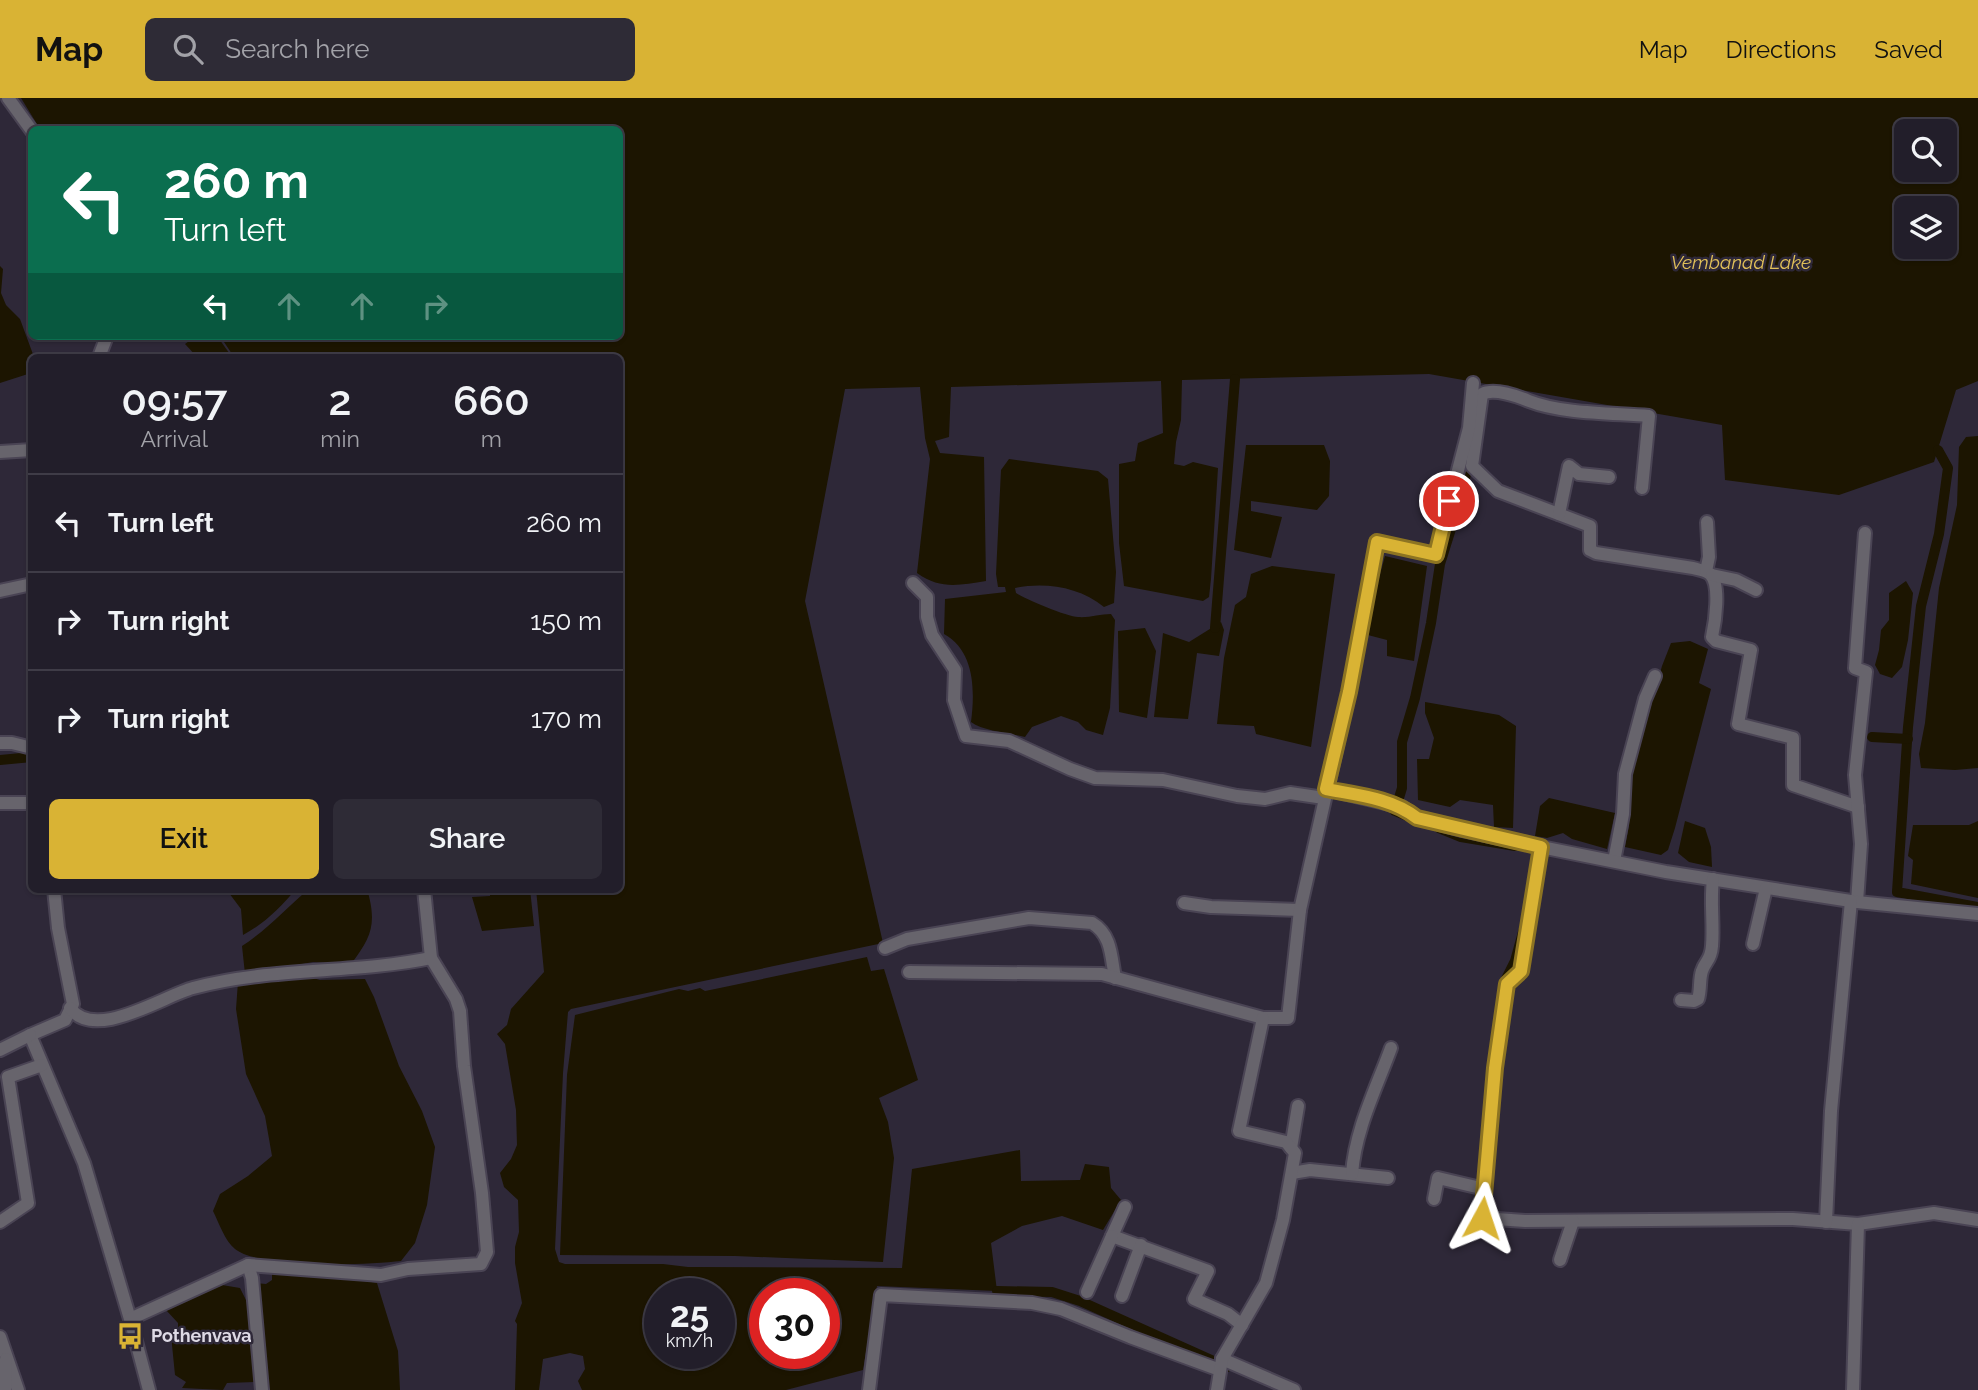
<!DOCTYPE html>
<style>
:root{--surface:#221e2a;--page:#2e2b36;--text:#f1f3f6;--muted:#a2a2a8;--line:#3f3c47;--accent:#d9b334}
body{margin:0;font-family:Raleway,sans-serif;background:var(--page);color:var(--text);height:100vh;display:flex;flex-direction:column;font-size:26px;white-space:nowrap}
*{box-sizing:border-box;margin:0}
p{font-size:23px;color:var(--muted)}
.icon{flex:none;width:38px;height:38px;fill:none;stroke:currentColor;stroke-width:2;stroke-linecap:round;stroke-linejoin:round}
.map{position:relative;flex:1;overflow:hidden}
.drawer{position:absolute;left:28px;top:256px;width:595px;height:539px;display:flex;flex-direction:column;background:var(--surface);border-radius:10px;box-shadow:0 2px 5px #0004,0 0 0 2px var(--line)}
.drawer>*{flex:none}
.guide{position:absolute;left:28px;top:28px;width:595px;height:214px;border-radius:10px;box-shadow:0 2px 5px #0004,0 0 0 2px var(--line);background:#0b6e4f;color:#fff;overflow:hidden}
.controls{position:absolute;left:1894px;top:21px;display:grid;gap:14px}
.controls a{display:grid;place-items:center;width:63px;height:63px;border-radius:10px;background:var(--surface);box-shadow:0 2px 5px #0004,0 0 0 2px var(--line);font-size:35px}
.speed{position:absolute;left:644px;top:1180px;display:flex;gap:14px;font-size:35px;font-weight:700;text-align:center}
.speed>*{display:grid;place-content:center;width:91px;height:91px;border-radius:50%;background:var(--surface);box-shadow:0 2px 5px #0004,0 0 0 2px var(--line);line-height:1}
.speed small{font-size:18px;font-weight:400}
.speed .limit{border:10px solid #d22;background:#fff;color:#111}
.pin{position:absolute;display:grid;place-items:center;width:60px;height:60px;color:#fff;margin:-30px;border:4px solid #fff;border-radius:50%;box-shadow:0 2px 7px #0007}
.me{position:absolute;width:77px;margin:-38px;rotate:5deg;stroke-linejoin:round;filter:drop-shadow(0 0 5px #0008)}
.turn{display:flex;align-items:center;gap:24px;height:147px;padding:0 21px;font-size:32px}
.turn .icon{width:91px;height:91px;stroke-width:2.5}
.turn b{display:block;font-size:49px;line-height:60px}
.lanes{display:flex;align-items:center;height:66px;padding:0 21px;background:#0003;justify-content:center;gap:35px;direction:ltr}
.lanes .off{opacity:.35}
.eta{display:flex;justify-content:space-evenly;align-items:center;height:119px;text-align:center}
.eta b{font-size:42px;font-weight:600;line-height:49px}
.primary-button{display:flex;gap:14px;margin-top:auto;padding:14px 21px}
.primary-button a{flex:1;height:80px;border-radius:10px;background:var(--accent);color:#111;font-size:28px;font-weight:600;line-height:80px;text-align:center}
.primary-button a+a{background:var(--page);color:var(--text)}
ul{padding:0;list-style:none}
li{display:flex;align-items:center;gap:21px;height:98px;padding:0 21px;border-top:2px solid var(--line)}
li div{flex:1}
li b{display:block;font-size:26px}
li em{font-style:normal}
header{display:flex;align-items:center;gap:42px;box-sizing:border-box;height:98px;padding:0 35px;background:var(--accent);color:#111}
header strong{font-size:33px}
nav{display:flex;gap:38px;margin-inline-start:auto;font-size:24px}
.search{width:490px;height:63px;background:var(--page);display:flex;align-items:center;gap:18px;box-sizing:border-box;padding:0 24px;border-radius:10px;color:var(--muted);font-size:26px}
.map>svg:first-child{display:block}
.water{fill:#1c1501;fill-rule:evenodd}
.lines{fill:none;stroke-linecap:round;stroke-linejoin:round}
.canal{stroke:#1c1501;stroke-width:10}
.minor-casing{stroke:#4a4454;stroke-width:16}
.minor{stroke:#67646c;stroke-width:12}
.route-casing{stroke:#8d7422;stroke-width:18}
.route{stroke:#d9b334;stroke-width:12}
.labels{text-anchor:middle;stroke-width:5;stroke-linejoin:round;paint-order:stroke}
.poi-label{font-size:18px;font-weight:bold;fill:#dedae5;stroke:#2e2838;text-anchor:start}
.water-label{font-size:19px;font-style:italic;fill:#e1c059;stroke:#2e2838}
</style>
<header>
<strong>Map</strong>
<div class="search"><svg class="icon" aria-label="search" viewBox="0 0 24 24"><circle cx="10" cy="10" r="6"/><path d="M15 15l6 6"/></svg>Search here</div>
<nav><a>Map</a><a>Directions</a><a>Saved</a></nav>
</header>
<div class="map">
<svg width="1978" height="1292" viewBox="0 0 1978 1292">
<rect width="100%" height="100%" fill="#2e2838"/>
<g class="water">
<path d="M21,0H1978V283L1956,292L1934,364L1839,397L1725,382L1722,327L1429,276L1182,282L1181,322L1176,344L1174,366L1184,368L1193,364L1218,370L1211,481L1209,499L1203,503L1124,488L1119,445V366L1135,363L1138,345L1163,335L1161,283L951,289L949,339L935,343L940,355L984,359L986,483C959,487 941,492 917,475L930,361L925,340L920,289L845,291L805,503L883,845L571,911L568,914L563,975L555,1151L559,1164L565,1166H663L688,1169L902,1170L912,1071L1020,1052L1021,1083L1080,1082L1085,1066L1109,1069L1111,1090L1121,1102L1103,1132L1062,1118L1022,1128L991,1145L997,1193L877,1188L863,1272L786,1292H582L578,1283L585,1271L583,1258L570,1255L543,1261L539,1292H515L517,1226L515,1223L522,1205L515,1165V1149L519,1134L518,1102L504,1089L500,1075L511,1061L517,1047L516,1012L505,946L497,936L507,927L511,911L544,874L536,791H620V259H234L220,238H620V32L40,31ZM1906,33H1944V72H1906ZM1906,110H1944V149H1906ZM660,1195H719V1255H660ZM765,1195H824V1255H765Z"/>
<path d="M0,168L3,171L1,195L6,207L20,221L34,259H32L31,275L0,285Z"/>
<path d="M196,238H217L232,259H197L185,246Z"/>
<path d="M1978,338V670L1955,672L1921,670L1919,656L1925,625L1939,490L1957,407L1959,349L1966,339Z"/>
<path d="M1246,347H1324L1330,363L1329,398L1317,412L1251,403V413L1282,419L1271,460L1234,452Z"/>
<path d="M1009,361L1098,373L1108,381L1116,474L1114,505L1104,509C1079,489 1046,484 1015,490L1016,495C1025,501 1068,519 1078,519C1089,520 1100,516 1111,516L1115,522L1110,610L1103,637L1086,632L1078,624L1061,618L1032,629L1025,639C1009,635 983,633 971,624C975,593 975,553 944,536L945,501L1006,494L1005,489H998L996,476L1001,372Z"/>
<path d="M1385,458L1427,468L1414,563L1387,558V542L1364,536Z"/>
<path d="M1272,468L1335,476L1311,649L1256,636L1254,628L1217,626L1224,560L1235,507L1246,499L1251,476Z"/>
<path d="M1906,483L1913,495L1908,542L1902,569L1892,580L1880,576L1875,567L1879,552L1881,532L1889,522V495Z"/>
<path d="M1221,524L1224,532L1219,558L1197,555L1188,621L1154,619L1163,535L1189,544Z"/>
<path d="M1145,530L1156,553L1147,620L1119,614L1118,533Z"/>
<path d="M1690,543L1708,551L1699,585L1711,591L1675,730L1668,752L1661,757L1625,749L1629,728L1630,684L1662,568L1671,545Z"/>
<path d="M1425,604L1499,617L1516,628L1513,730L1494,729L1493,707L1460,702L1450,709L1418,702L1417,661H1429L1434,640L1425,615Z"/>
<path d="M1549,700L1615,715L1607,751L1572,741L1563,735L1547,740L1535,738L1540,708Z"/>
<path d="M1685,723L1705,730L1711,749L1712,769L1689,764L1678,755Z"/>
<path d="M1978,723V800L1911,786L1913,762L1908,758L1913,727H1969Z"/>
<path d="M226,791H296C280,810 265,825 243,837L241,811Z"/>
<path d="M309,791H367C377,825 372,839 351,866L313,864L245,876L242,848C267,832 286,810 309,791Z"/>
<path d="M490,791H530L534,828L482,833L472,799L490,798Z"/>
<path d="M867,859L871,873L884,871L918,982L879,1000L888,1024L894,1060L883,1164L735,1158L560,1157L567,977L575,917L679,891L688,893L700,890L705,893L715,891Z"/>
<path d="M309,879L320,882L365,881L374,899L399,968L422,1013L435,1049L427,1107L415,1145L401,1163C367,1167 260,1171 235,1151C225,1143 219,1125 213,1113L220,1096L248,1078L272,1058L265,1018L246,976L236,911L238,884Z"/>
<path d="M272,1171L307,1173L377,1185L398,1253L400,1292H267L266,1253L255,1185L266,1186L272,1182Z"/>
<path d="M222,1187L240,1190L247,1204L255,1284L227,1285L223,1292L182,1290L186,1284L175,1277L171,1237L178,1231V1225L166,1212Z"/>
</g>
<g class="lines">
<g class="canal">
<path d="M1938,352L1948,370L1939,436L1921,508L1908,629L1897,794L1978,809"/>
<path d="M1215,530L1235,281"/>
<path d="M1872,639L1908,641"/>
<path d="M0,662L32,659"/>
<path d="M1414,721L1395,713L1402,690V644L1415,600L1431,525L1440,466L1461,399L1470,357"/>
<path d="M1439,730L1461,739L1515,748"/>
<path d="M1503,887L1515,863L1523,834"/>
<path d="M997,1193L1052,1194L1080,1203L1227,1269"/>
</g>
<defs>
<g id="minor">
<path d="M8,0L32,33"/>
<path d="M99,259L107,238"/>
<path d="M0,354L32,352"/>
<path d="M1642,390L1649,318C1613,315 1562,316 1529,303C1517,298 1494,290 1482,296L1472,368L1498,393L1590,428V452L1596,455L1693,470C1699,472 1705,472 1710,476C1721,486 1715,525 1712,539L1716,543L1751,552L1738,626L1793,640V687L1858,709"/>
<path d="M1559,416L1569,368L1579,376L1609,379"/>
<path d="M1706,473L1709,459L1707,424"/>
<path d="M1712,477L1736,482L1756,492"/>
<path d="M913,485L927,499V519L932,537L955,572L954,602L966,638L1009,643L1070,671L1095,680L1163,682L1237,698L1265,701L1290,695L1324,700"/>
<path d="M0,493L32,486"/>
<path d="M0,645H12L32,650"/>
<path d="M1326,691L1402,709L1417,720L1462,732L1541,749"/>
<path d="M0,705H32"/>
<path d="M1614,763L1623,716L1625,676L1645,601L1655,578"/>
<path d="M54,791L58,830L73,906L65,922L30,937L84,1065L130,1221L149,1292"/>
<path d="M1857,804L1861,746L1855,677L1866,574L1855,570L1865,435"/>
<path d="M1184,805L1211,809L1300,812"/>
<path d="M1978,816L1857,804L1666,774L1541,749L1521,873L1507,886L1495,970L1482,1120L1525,1123L1793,1121L1858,1126L1934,1115L1978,1122"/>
<path d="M1753,846L1766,790"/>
<path d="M885,850L907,841L1029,820L1092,825C1112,837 1111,859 1115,880"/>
<path d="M909,874L1102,876L1263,920H1288L1300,812L1349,594L1377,444L1436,457L1469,330L1473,285"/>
<path d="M1681,902L1694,903L1698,901C1701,892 1699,882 1702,873C1705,863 1711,863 1712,848C1714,825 1710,804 1713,781"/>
<path d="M70,910C95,944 163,898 193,890C271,869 353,876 431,860"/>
<path d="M0,952L30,937"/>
<path d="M1291,1050L1298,1008"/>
<path d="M1292,1075L1310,1072L1388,1080"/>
<path d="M1352,1076C1355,1032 1376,991 1391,950"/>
<path d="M1434,1101L1438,1080L1485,1091"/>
<path d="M1125,1109L1112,1138L1208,1173L1194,1201L1228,1216L1242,1227"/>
<path d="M0,1124L28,1105L8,979L42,967"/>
<path d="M1826,1124L1831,1013L1851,803"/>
<path d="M1560,1162L1573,1123"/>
<path d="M248,1167L252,1180L262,1292"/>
<path d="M1087,1194L1112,1138"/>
<path d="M1122,1198L1141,1147"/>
<path d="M130,1221L248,1167L381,1177L408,1171L481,1166L487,1154L482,1095L464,968L460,913L456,901L431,860L424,791"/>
<path d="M0,1239L18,1292"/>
<path d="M1222,1261L1294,1292"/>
<path d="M5,1292L6,1261"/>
<path d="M869,1292L881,1197L1032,1205L1061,1211L1130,1239L1220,1272"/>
<path d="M1217,1292L1222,1261L1266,1185L1283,1122L1295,1055L1286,1044L1239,1033L1263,920"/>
<path d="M1853,1292L1858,1126"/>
</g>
</defs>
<use href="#minor" class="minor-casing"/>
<use href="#minor" class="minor"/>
</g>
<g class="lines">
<defs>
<path id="route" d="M1449,403L1436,457L1377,444L1349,594L1326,691C1357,697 1392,700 1417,720L1541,749L1521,873L1507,886L1495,970L1482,1120"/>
</defs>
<use href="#route" class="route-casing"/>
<use href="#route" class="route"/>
</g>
<defs>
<symbol id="bus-bare" viewBox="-9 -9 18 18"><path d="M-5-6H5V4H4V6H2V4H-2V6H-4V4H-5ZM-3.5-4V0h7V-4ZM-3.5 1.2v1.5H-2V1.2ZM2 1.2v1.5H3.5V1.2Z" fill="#d9b334" stroke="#2e2838" stroke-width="2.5" paint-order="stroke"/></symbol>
</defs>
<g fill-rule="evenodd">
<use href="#bus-bare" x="111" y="1219" width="38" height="38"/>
</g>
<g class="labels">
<g class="poi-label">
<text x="151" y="1244">Pothenvava</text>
</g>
<g class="water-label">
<text x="1741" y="171">Vembanad Lake</text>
</g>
</g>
</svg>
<div class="controls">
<a><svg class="icon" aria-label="search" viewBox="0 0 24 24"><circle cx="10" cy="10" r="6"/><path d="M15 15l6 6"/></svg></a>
<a><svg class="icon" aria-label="layers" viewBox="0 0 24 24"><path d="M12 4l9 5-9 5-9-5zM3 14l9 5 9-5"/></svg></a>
</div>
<div class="speed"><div>25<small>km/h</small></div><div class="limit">30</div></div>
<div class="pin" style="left:1449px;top:403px;background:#d93025"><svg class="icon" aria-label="arrive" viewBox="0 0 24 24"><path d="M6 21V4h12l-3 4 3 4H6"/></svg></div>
<svg class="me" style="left:1482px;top:1120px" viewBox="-20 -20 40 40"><path d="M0-17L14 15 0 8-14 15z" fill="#d9b334" stroke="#fff" stroke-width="4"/></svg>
<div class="guide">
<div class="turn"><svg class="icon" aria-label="left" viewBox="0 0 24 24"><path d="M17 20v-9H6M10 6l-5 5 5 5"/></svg><div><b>260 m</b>Turn left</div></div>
<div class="lanes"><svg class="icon" aria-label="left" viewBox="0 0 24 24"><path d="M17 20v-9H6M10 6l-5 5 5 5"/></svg><svg class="icon off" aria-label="ahead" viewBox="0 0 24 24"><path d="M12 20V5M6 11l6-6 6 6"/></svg><svg class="icon off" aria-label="ahead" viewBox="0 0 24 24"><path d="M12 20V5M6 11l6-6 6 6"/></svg><svg class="icon off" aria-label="right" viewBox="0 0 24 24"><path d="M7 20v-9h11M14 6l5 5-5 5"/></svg></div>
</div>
<section class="drawer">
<div class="eta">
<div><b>09:57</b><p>Arrival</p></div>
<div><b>2</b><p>min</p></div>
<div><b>660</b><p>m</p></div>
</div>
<ul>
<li><svg class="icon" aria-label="left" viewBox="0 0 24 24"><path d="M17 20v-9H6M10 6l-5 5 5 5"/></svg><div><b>Turn left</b></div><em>260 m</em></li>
<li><svg class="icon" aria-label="right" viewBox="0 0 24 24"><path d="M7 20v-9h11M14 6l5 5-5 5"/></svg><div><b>Turn right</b></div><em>150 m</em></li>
<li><svg class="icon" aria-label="right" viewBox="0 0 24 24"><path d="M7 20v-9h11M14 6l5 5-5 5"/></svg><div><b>Turn right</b></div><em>170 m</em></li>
</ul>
<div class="primary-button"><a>Exit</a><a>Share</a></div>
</section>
</div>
